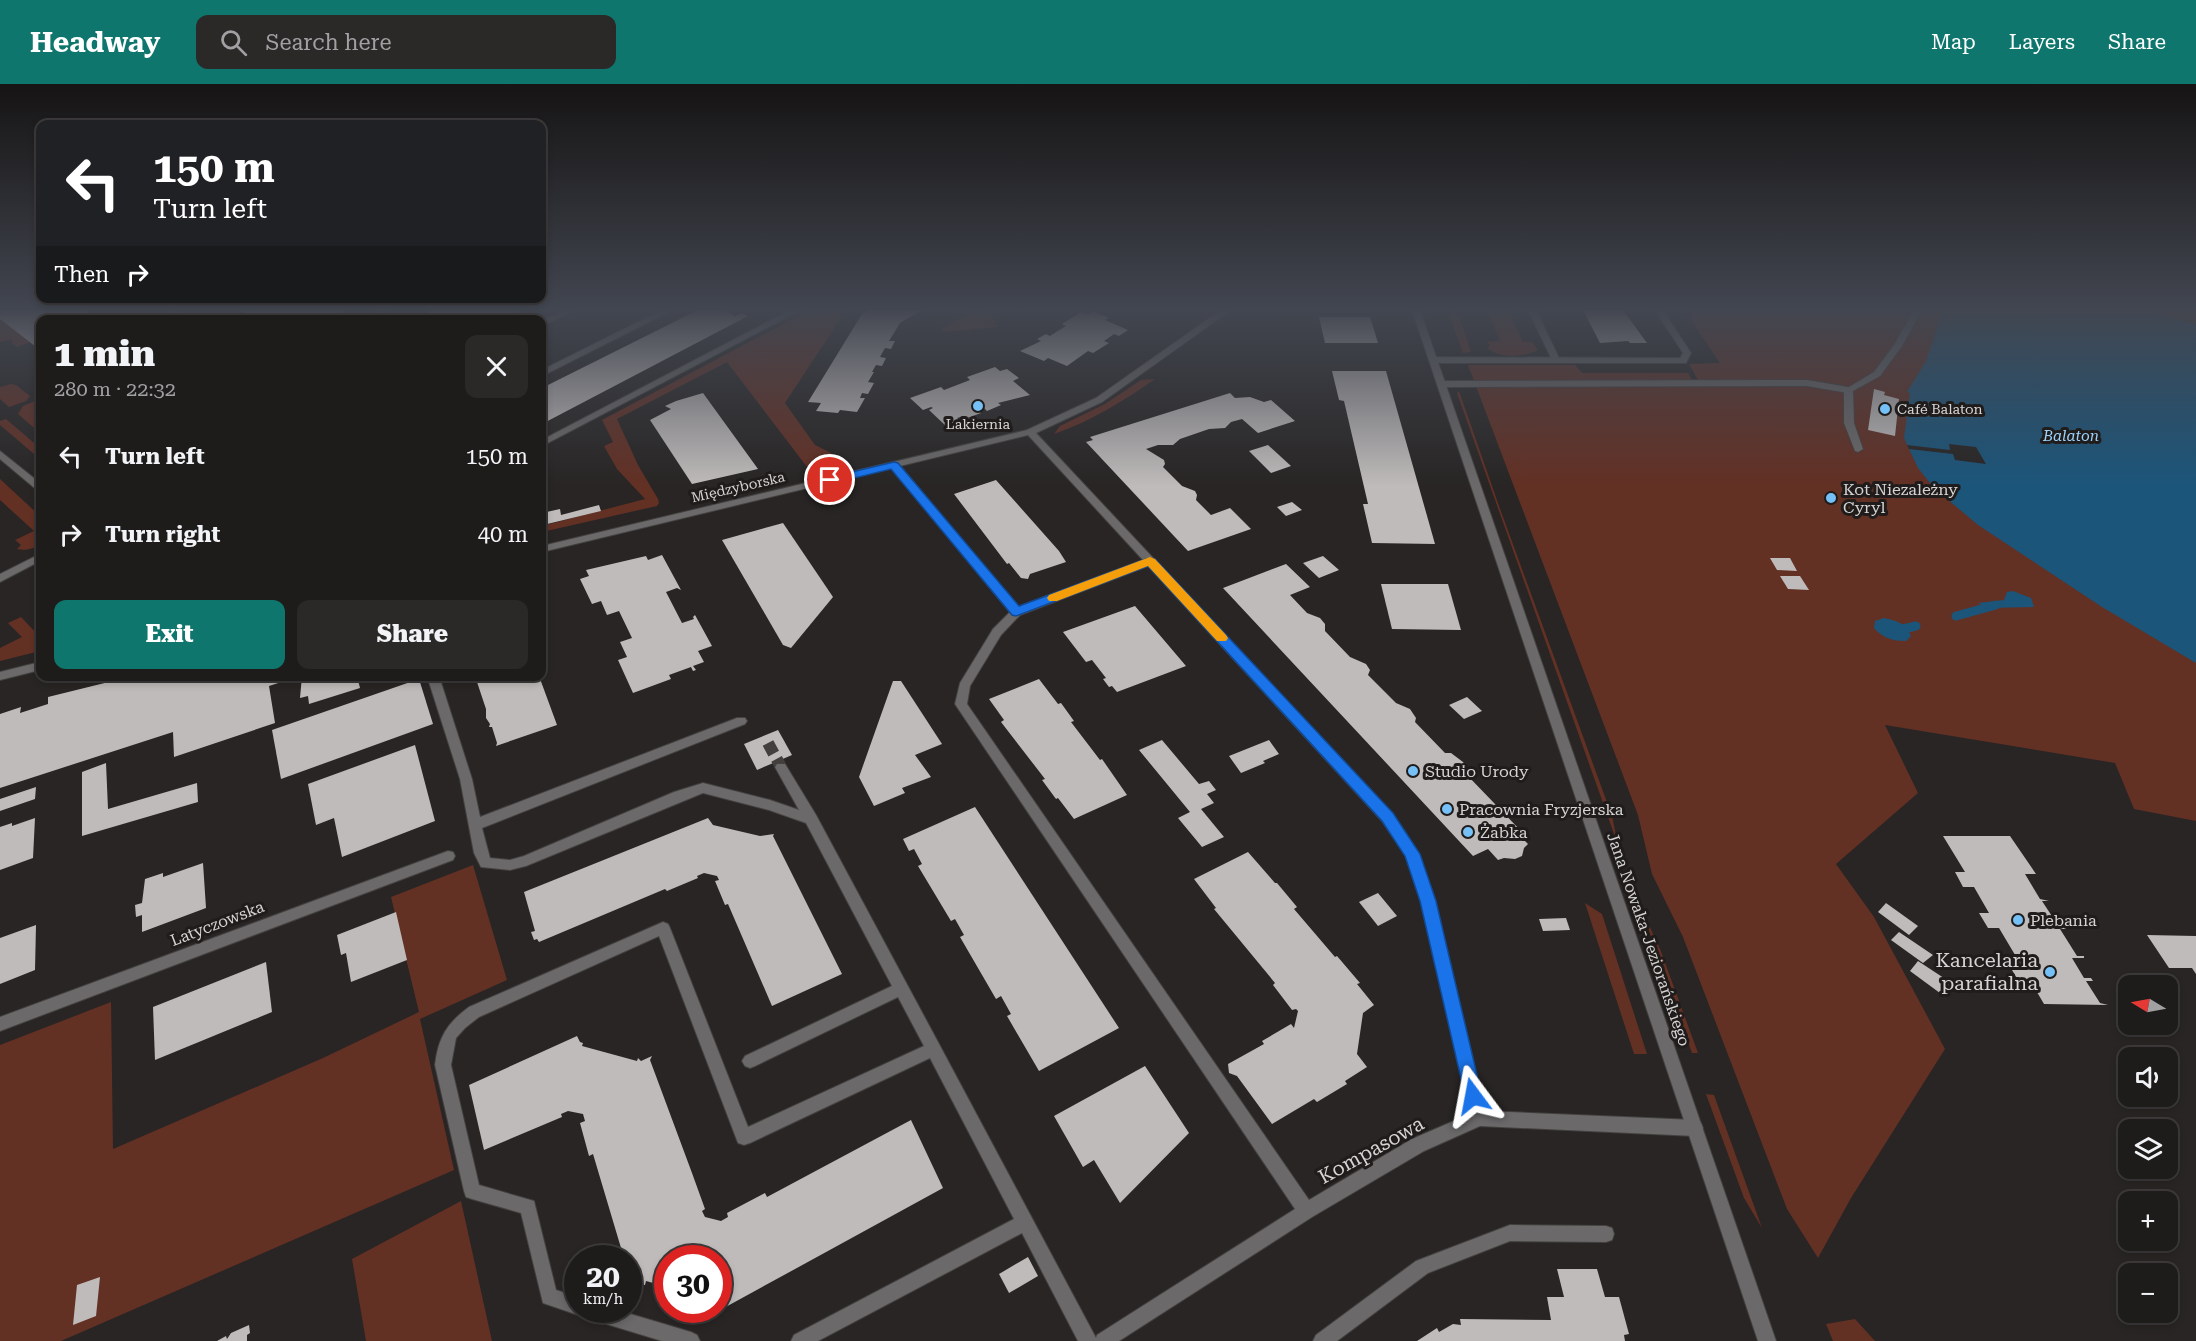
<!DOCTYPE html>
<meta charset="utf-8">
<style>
:root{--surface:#1e1c1b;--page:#2b2928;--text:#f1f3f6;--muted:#a1a1a3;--line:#3c3a3a;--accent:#0f766e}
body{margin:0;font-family:"Roboto Serif",serif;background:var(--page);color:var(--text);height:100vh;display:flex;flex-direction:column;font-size:22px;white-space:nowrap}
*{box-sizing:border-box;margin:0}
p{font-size:20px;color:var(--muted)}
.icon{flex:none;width:33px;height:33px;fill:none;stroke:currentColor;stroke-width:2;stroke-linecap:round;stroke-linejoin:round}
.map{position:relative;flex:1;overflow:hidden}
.details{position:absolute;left:36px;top:231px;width:510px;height:366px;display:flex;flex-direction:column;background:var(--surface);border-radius:12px;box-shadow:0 3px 9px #0003,0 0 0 2px var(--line)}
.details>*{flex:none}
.banner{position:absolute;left:36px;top:36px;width:510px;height:183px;border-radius:12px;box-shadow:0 3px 9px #0003,0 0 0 2px var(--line);background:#202124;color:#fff;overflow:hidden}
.needle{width:39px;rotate:280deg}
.controls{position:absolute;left:2118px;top:891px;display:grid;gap:12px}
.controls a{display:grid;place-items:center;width:60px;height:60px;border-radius:12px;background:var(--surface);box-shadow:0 3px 9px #0003,0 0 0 2px var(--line);font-size:30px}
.speed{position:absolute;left:564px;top:1161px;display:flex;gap:12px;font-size:30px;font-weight:700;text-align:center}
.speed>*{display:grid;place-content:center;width:78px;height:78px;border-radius:50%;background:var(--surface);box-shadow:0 3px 9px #0003,0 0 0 2px var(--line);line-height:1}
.speed small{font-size:15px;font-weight:400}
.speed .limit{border:9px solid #d22;background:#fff;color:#111}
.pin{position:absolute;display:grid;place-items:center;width:51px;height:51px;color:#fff;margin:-26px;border:3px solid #fff;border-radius:50%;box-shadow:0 2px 6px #0007}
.me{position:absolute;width:66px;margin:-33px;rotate:347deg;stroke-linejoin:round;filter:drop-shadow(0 0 4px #0008)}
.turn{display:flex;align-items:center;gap:21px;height:126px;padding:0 18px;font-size:27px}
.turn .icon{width:78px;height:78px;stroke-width:2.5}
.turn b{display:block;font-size:42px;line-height:51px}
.then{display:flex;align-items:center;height:57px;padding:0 18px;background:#0003;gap:12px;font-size:22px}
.round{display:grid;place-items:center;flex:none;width:63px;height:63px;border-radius:12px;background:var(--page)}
.summary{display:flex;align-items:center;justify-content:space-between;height:102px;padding:0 18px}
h1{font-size:36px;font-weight:800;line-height:45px}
.cta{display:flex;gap:12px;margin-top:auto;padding:12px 18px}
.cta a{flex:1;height:69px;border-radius:12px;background:var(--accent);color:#fff;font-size:24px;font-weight:800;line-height:69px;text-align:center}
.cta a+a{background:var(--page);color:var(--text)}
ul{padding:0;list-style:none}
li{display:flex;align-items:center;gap:18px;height:78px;padding:0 18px}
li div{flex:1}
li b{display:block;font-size:22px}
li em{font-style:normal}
header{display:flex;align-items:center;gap:36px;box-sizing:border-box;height:84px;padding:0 30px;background:var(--accent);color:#fff}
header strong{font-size:28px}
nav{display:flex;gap:33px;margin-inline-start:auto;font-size:21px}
.search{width:420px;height:54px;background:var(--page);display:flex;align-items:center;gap:15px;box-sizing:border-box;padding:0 21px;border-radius:12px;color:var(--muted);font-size:22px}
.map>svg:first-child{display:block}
.green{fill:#633024}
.water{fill:#1b557a}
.pier{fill:#282524}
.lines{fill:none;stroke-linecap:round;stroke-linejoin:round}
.stream{stroke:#1b557a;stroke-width:9}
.building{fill:#bfbbba}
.minor-tunnel{stroke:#423f3e;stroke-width:12;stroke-dasharray:12 6;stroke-linecap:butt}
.service-casing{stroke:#444140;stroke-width:2}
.pedestrian-casing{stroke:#444140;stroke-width:2}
.minor-casing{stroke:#444140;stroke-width:2}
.tertiary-casing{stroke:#444140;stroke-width:2}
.service{fill:#6b6969;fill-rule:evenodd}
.pedestrian{fill:#6b6969;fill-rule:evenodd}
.minor{fill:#6b6969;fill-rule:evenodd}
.tertiary{fill:#6b6969;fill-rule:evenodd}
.route{fill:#1a73e8;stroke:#114b97;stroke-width:1.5}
.slow{fill:#f59e0b}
.poi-dot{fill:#75c0f6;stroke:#1f1c1b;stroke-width:2}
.labels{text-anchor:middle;stroke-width:6;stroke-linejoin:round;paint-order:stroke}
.far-poi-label{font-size:14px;fill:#d5d3d3;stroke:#1f1c1b;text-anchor:start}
.far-street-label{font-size:14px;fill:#d5d3d3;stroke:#1f1c1b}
.far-water-label{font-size:15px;font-style:italic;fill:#9bd3fd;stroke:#1f1c1b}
.poi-label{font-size:16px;fill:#d5d3d3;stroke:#1f1c1b;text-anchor:start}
.street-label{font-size:16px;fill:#d5d3d3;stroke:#1f1c1b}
.near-poi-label{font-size:20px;fill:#d5d3d3;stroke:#1f1c1b;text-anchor:end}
.near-street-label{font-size:20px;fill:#d5d3d3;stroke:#1f1c1b}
</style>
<header>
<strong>Headway</strong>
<div class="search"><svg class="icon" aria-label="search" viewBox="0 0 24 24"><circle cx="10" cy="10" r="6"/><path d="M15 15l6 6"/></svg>Search here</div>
<nav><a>Map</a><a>Layers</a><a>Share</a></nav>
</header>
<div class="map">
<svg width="2196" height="1257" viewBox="0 0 2196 1257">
<rect width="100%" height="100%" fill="#282524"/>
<g class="green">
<path d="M129,226H154L168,235H104Z"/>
<path d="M195,226H237L243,230C223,238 213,238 195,226Z"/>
<path d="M810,226H846L785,319L815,361L831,369L837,376L807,383L727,278L617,335L638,381L658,415L659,419L657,422L542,448V442L645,415L617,385L604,362L613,358L602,336Z"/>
<path d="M974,226H987L998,243L942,248L943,244Z"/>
<path d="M1447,226H1457L1471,268L1463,269Z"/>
<path d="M1487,226H1508L1523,258H1532L1538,266C1524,273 1497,275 1487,263L1490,262L1487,258L1500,257Z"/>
<path d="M1684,226H2196V737L2134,725L2115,679L1885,641L1918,709L1836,780L1874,833L1945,965L1851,1114L1818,1174L1787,1125L1683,853L1652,790L1638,731L1468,281H1575L1582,289H1688L1692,296H1698L1689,280L1720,279Z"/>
<path d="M0,235L30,258L17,263L12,259V255L0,258Z"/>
<path d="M1155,295C1122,318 1091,337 1054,350L1060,342L1105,320L1141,296Z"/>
<path d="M11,300L16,301L30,312L26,317L9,323L0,315V303Z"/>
<path d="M1459,307L1499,422L1612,732L1618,761L1457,309Z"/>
<path d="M40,315V349L18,330L23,322Z"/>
<path d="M6,335L40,364V375L0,341V337Z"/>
<path d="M0,395L40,432V460C34,465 24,467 17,465L21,461L15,456L34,447L0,416Z"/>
<path d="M21,533L40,553V567L0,577V564L22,553L8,539Z"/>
<path d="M473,781L507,896L420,935L454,1086L61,1257H0V961L111,918L113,1065L323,974L419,928L391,813Z"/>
<path d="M1585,819L1602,830L1647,970H1634Z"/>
<path d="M1641,824L1660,865L1698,969H1692Z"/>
<path d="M1706,1010L1714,1011L1762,1144L1744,1114Z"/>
<path d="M461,1117L492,1257H366L352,1175Z"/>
<path d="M1855,1235L1875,1257H1833L1826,1240Z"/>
</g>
<g class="water">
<path d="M1943,226H2147L2196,240V579L2102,523L1978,441L1934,404L1918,384L1904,354L1910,309L1907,308L1926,277Z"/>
<path d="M2013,507L2031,514L2034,523L1988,524L1978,519L2004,516L2007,508Z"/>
<path d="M1884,534C1897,537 1906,539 1911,552L1906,557C1892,557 1883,554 1874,544L1875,537Z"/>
</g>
<path class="pier" d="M1949,360L1976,363L1986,380L1955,376L1953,370L1909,365L1907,361L1950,366Z"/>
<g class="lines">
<g class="stream">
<path d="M1956,532L1996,521"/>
<path d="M1898,546L1916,542"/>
</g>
</g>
<g class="building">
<path d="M0,226H85L98,236H40V266L0,235Z"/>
<path d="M239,226H348L326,236H253Z"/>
<path d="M432,226H523L503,236H411Z"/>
<path d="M698,226H724L735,232L741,229L748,232L542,340V304Z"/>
<path d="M869,226H922L900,239L889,257H895L891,265L885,264L880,273L886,274L882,282L876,281L872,288H874L868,298L874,299L868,310L862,309L860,314H865L857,328L840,326L838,329L816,327L821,319L808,318L862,230Z"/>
<path d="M1583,226H1623L1647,259H1630L1628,257L1600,259Z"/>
<path d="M1093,227L1109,234L1105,236L1128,246L1119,252L1114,250L1104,257L1109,259L1093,269L1088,267L1067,282L1048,274L1044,277L1020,267L1041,257L1037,255L1046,250L1050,252L1056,248L1066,242L1062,240L1081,228L1088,230Z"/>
<path d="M1319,233H1370L1378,259H1325Z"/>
<path d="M995,283L1000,287L1007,285L1019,294L1013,297L1030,311L998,319L1001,321L987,327L984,324L978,326L981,329L967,334L964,332L957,334L960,337L946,342L929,326L933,324L931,323L923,326L910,314L941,303L944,306L970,296L967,293Z"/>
<path d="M1332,287H1386L1435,460L1372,459L1363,420H1368L1344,317L1339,316Z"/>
<path d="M1874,305L1885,308L1884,311L1899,315L1895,352L1868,346Z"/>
<path d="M703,309L745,367L758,385L692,400L650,336L671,325L665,322L676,317Z"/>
<path d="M1230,309L1235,314L1250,313L1264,318L1271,316L1295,337L1258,349L1242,335L1231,338L1225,344L1209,345L1180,355L1173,361H1158L1146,365L1164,376L1165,380L1163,383L1182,402L1195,407L1197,411L1196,416L1211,431L1230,424L1251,445L1188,467L1086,358L1093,356L1090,353Z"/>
<path d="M1268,361L1291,382L1271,389L1249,367Z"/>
<path d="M996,396L1059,467L1066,478L1030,490L1028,495L1021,494L1009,479L1007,480L954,410Z"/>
<path d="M1292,418L1302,426L1286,432L1277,423Z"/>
<path d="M599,421L601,427L543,441L542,429L560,425L561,431Z"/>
<path d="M783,439L833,513L791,564L783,561L722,456Z"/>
<path d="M662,471L681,506L677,504L666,508L682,539L694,535L693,533L695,531L712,562L698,567L704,578L693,582L696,586L693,587L691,583L669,591L671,595L633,609L618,576L627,573L620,558L632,554L619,527L607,531L601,517L592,520L580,495L589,492L586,486L646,472L648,476Z"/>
<path d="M1323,472L1339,486L1319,494L1303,479Z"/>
<path d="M1770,474H1790L1797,487L1777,486Z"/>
<path d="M1286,480L1310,503L1290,511L1307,529L1320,534L1325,540V547L1350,573L1366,580L1370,586L1368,591L1396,619L1410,625L1416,634L1415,638L1445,669H1451L1463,678L1468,686L1467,691L1522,748L1518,750L1528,760L1524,764L1522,772L1515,775L1504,774L1498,776L1488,765L1473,772L1223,504Z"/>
<path d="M1780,492H1800L1809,506L1788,505Z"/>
<path d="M1381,500H1448L1461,546L1392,545Z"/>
<path d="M1135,522L1186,582L1117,608L1112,602L1109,603L1103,595L1106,594L1092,576L1086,578L1063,548Z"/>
<path d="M133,592L297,593L269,602L275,639L174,673L173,648L0,704V630L21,623L20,629L48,620V613Z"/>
<path d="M302,592H357L360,604L309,620L308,612L300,614Z"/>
<path d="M475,592H539L557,641L496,662L497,659L492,643H489L490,640L486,634V625Z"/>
<path d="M419,595L433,640L281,695L272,646Z"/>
<path d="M1039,595L1058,620L1061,619L1074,637L1071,638L1100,676L1102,675L1127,711L1074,735L1058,714L1056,715L1042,696L1045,695L1001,638L1004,636L989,615Z"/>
<path d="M893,597H901L942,660L915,671L931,693L902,704L905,709L874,722L859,693Z"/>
<path d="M1467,613L1482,627L1464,635L1449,621Z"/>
<path d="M778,646L792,671L757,686L744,660Z"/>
<path d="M1162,656L1199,700L1209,697L1216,706L1207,710L1214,719L1201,725L1224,753L1202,763L1178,734L1190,728L1139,666Z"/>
<path d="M1269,656L1279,670L1263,677L1265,679L1241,689L1229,672Z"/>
<path d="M415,661L435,737L342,773L334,734L316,741L308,700Z"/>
<path d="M106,679L108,725L197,699L198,718L82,752V688Z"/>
<path d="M36,703L35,715L0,727V715Z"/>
<path d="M975,723L1119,944L1039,987L1007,932L1011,930L1001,912L996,915L960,853L964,851L955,835L951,837L918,782L922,780L914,765L909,767L903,755Z"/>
<path d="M35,734L33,774L0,786V743L12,739V742Z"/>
<path d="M708,734L713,741L760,752L774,750L773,752L842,890L772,922L728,820L725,821L715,797L719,796L717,792L704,789L697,792L698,794L667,807L665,805L539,858L537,855L534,856L531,848L535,847L524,808Z"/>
<path d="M1943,752H2010L2036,790H2025L2040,815L2049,817H2042L2059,843H2065L2066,845H2060L2077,872H2084V874H2072L2084,894H2091L2093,897H2086L2100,919L2108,921L2044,920L2034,903H2022L2012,886H2024L1999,844H1988L1979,829H1989L1974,803H1963L1955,788H1965Z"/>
<path d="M1248,768L1275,799H1277L1297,823L1294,825L1335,873L1337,872L1360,899L1357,900L1374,921L1363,929L1357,970L1367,983L1345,997L1347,1000L1317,1018L1314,1015L1272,1040L1237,992L1229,989L1228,980L1264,960L1262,957L1291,940L1294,944L1298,927L1296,925L1292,926L1273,901L1275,899L1214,825L1216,824L1194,795Z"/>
<path d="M203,779L206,824L142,848V831L136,833L135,821L142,819L145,795L163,789V793Z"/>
<path d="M1378,809L1397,832L1378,842L1359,818Z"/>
<path d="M1886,819L1918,842L1909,851L1878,828Z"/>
<path d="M396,828L407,876L351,898L346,869L341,871L337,851Z"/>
<path d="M1566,834L1570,846L1543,847L1539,835Z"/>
<path d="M36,841L35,886L0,900V854Z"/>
<path d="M1899,848L1933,871L1923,879L1891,856Z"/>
<path d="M2147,851L2196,852V890L2192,884H2169Z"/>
<path d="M1918,877L1953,900L1944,912L1910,887Z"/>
<path d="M266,878L272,928L155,976L153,923Z"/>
<path d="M577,952L580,958L583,959L582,962L637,977L638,974L641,977L652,972L650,976L692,1089L705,1125L702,1127L705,1133L721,1137L728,1133L727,1129L765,1109L767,1113L911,1036L943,1104L722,1225V1228L716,1230L715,1226H718V1174H668V1203L646,1197L645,1201L638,1200L630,1204L628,1174H624L593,1070L589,1072L580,1039L585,1037L583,1030L568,1027L561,1030L562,1033L484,1066L469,1001Z"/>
<path d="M1145,982L1189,1049L1120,1119L1094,1076L1083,1083L1054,1032Z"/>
<path d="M1028,1173L1038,1192L1009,1209L999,1190Z"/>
<path d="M1557,1185H1597L1605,1213H1619L1629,1250L1624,1251L1625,1257H1417L1437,1244L1439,1248L1453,1240L1461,1241L1460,1235L1551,1236L1547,1213H1564Z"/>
<path d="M100,1193L96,1232L73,1241L77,1201Z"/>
<path d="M249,1241L250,1249L247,1251V1257H217L226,1252L227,1255L231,1249Z"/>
</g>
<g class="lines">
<path class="minor-tunnel" d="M768,659L781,683"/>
<defs>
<g id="service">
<path d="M168,226H178L191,236H181Z"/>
<path d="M380,226H391L373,236H361Z"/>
<path d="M564,226H575L542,242V237Z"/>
<path d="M662,226H673L542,292V286Z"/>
<path d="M790,226H801L542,362V356Z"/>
<path d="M1528,226H1536L1560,276L1559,278L1552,276Z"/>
<path d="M1807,296L1848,303L1852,306L1848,309L1807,302L1442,303L1438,300L1442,297Z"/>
<path d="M0,367L40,399V407L37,406L0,375Z"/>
<path d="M40,470V477L0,498V490Z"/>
<path d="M1510,1141L1606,1142L1612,1144L1614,1150L1612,1156L1606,1158L1510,1157L1428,1189L1337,1257H1313L1316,1251L1416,1177Z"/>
</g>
<path id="pedestrian" d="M1914,226H1922L1902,262L1880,292L1853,307L1854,339L1863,365L1858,368L1855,367L1844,339V306L1874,288L1894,261Z"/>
<g id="minor">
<path d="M1221,226H1231L1102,318L1036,349L1392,729L1419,770L1435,817L1485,1027L1695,1036L1701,1039L1703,1044L1701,1049L1695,1052L1480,1042L1424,1067L1312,1133L1119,1257H1078L1022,1149L818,1257H791L794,1251L1014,1135L930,974L750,1059L744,1061L738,1059L659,852L479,933L465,944L456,954L451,981L479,1101L534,1117L556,1206L578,1213V1226H617L691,1248L697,1251L700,1257H662L590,1235L584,1232L582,1229L578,1231L543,1219L521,1129L472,1115L466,1113L464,1107L435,981C438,954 447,939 469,923L663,838L668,840L670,844L748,1043L924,962L898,913L755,982L750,984L745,982L742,977L745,972L892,902L806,739L769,726L703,709L526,782L510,786L481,783L474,769L460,695L427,592H439L472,695L480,733L737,634H745L747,637L745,640L482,744L490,774L510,776L524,772L674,708L703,699L770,716L799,726L775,683L777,680H785L816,731L939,960L1096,1254L1097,1251L1295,1125L955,620L960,599L993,545L1010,528L891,384L542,468V462L1027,346L1096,314ZM1028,351L1143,476L1018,523L900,382ZM1148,482L1382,737L1406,772L1421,817L1470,1030L1412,1055L1309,1116L967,620L970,602L1001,551L1020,531Z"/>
<path d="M1655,226H1663L1691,269L1686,279H1433L1429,276L1433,273L1680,274L1683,269Z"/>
<path d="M40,578V586L0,596V588Z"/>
<path d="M448,767L453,768L455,772L453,776L0,947V933Z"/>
</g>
<path id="tertiary" d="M1412,226H1420L1776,1257H1758Z"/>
</defs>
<use href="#service" class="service-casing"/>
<use href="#pedestrian" class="pedestrian-casing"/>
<use href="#minor" class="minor-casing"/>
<use href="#tertiary" class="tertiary-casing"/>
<use href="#service" class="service"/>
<use href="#pedestrian" class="pedestrian"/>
<use href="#minor" class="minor"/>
<use href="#tertiary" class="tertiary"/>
</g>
<linearGradient id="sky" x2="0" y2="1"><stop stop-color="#161414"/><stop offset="0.56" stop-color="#424650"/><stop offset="1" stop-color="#424650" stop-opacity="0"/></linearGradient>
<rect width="2196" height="402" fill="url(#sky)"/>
<path class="route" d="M894,378L898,379L1019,522L1146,475H1155L1393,729L1420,770L1436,817L1482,1012L1480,1018L1473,1021L1467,1018L1465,1012L1420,817L1405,772L1382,737L1148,482L1016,532L1012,531L891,385L830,400L824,396L826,394Z"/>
<path class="slow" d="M1150,473L1155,475L1226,551L1228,554L1226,557H1217L1148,482L1057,517H1049L1047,514L1049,511Z"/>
<g class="poi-dot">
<circle cx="978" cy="322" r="6"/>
<circle cx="1885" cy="325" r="6"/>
<circle cx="1831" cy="414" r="6"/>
<circle cx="1413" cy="687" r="6"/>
<circle cx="1447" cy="725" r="6"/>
<circle cx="1468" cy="748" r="6"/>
<circle cx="2018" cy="836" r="6"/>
<circle cx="2050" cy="888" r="6"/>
</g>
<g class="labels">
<g class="far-poi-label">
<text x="1897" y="330">Café Balaton</text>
<text x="978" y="345" text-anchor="middle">Lakiernia</text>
</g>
<g class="far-street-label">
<text transform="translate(738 403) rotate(-13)" y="5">Międzyborska</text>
</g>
<g class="far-water-label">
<text x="2071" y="357">Balaton</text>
</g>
<g class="poi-label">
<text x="1843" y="411">Kot Niezależny<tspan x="1843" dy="18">Cyryl</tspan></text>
<text x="1425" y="693">Studio Urody</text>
<text x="1459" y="731">Pracownia Fryzjerska</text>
<text x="1480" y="754">Żabka</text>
<text x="2030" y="842">Plebania</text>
</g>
<g class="street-label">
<text transform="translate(217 839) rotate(-21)" y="6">Latyczowska</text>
<text transform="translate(1649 855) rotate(71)" y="6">Jana Nowaka-Jeziorańskiego</text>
</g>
<g class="near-poi-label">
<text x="2038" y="883">Kancelaria<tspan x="2038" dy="23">parafialna</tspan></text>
</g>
<g class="near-street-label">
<text transform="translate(1371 1066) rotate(-29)" y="7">Kompasowa</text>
</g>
</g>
</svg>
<div class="controls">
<a><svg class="needle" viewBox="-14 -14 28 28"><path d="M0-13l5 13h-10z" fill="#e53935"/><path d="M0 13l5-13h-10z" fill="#a1a1a3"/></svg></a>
<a><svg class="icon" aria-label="sound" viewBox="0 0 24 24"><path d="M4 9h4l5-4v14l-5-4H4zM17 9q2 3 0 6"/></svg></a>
<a><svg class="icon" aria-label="layers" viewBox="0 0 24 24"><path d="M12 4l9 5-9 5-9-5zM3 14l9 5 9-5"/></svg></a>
<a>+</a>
<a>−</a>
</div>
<div class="speed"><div>20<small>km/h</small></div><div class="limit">30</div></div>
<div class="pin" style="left:830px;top:396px;background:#d93025"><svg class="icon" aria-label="arrive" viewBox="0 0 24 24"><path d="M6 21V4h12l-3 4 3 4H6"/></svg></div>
<svg class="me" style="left:1473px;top:1012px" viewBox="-20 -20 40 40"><path d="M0-17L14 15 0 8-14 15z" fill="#1a73e8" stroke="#fff" stroke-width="4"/></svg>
<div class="banner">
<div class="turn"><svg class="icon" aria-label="left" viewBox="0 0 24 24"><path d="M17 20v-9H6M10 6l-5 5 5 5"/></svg><div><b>150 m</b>Turn left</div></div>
<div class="then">Then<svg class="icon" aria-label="right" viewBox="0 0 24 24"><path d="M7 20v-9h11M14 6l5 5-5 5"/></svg></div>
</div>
<section class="details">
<div class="summary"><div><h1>1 min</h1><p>280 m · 22:32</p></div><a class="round"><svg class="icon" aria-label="close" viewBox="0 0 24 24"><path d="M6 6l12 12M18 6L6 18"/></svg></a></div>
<ul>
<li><svg class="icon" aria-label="left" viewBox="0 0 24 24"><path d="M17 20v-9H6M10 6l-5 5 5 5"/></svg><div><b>Turn left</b></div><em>150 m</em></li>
<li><svg class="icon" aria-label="right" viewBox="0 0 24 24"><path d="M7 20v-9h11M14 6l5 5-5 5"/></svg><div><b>Turn right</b></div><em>40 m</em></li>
</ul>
<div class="cta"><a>Exit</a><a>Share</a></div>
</section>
</div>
